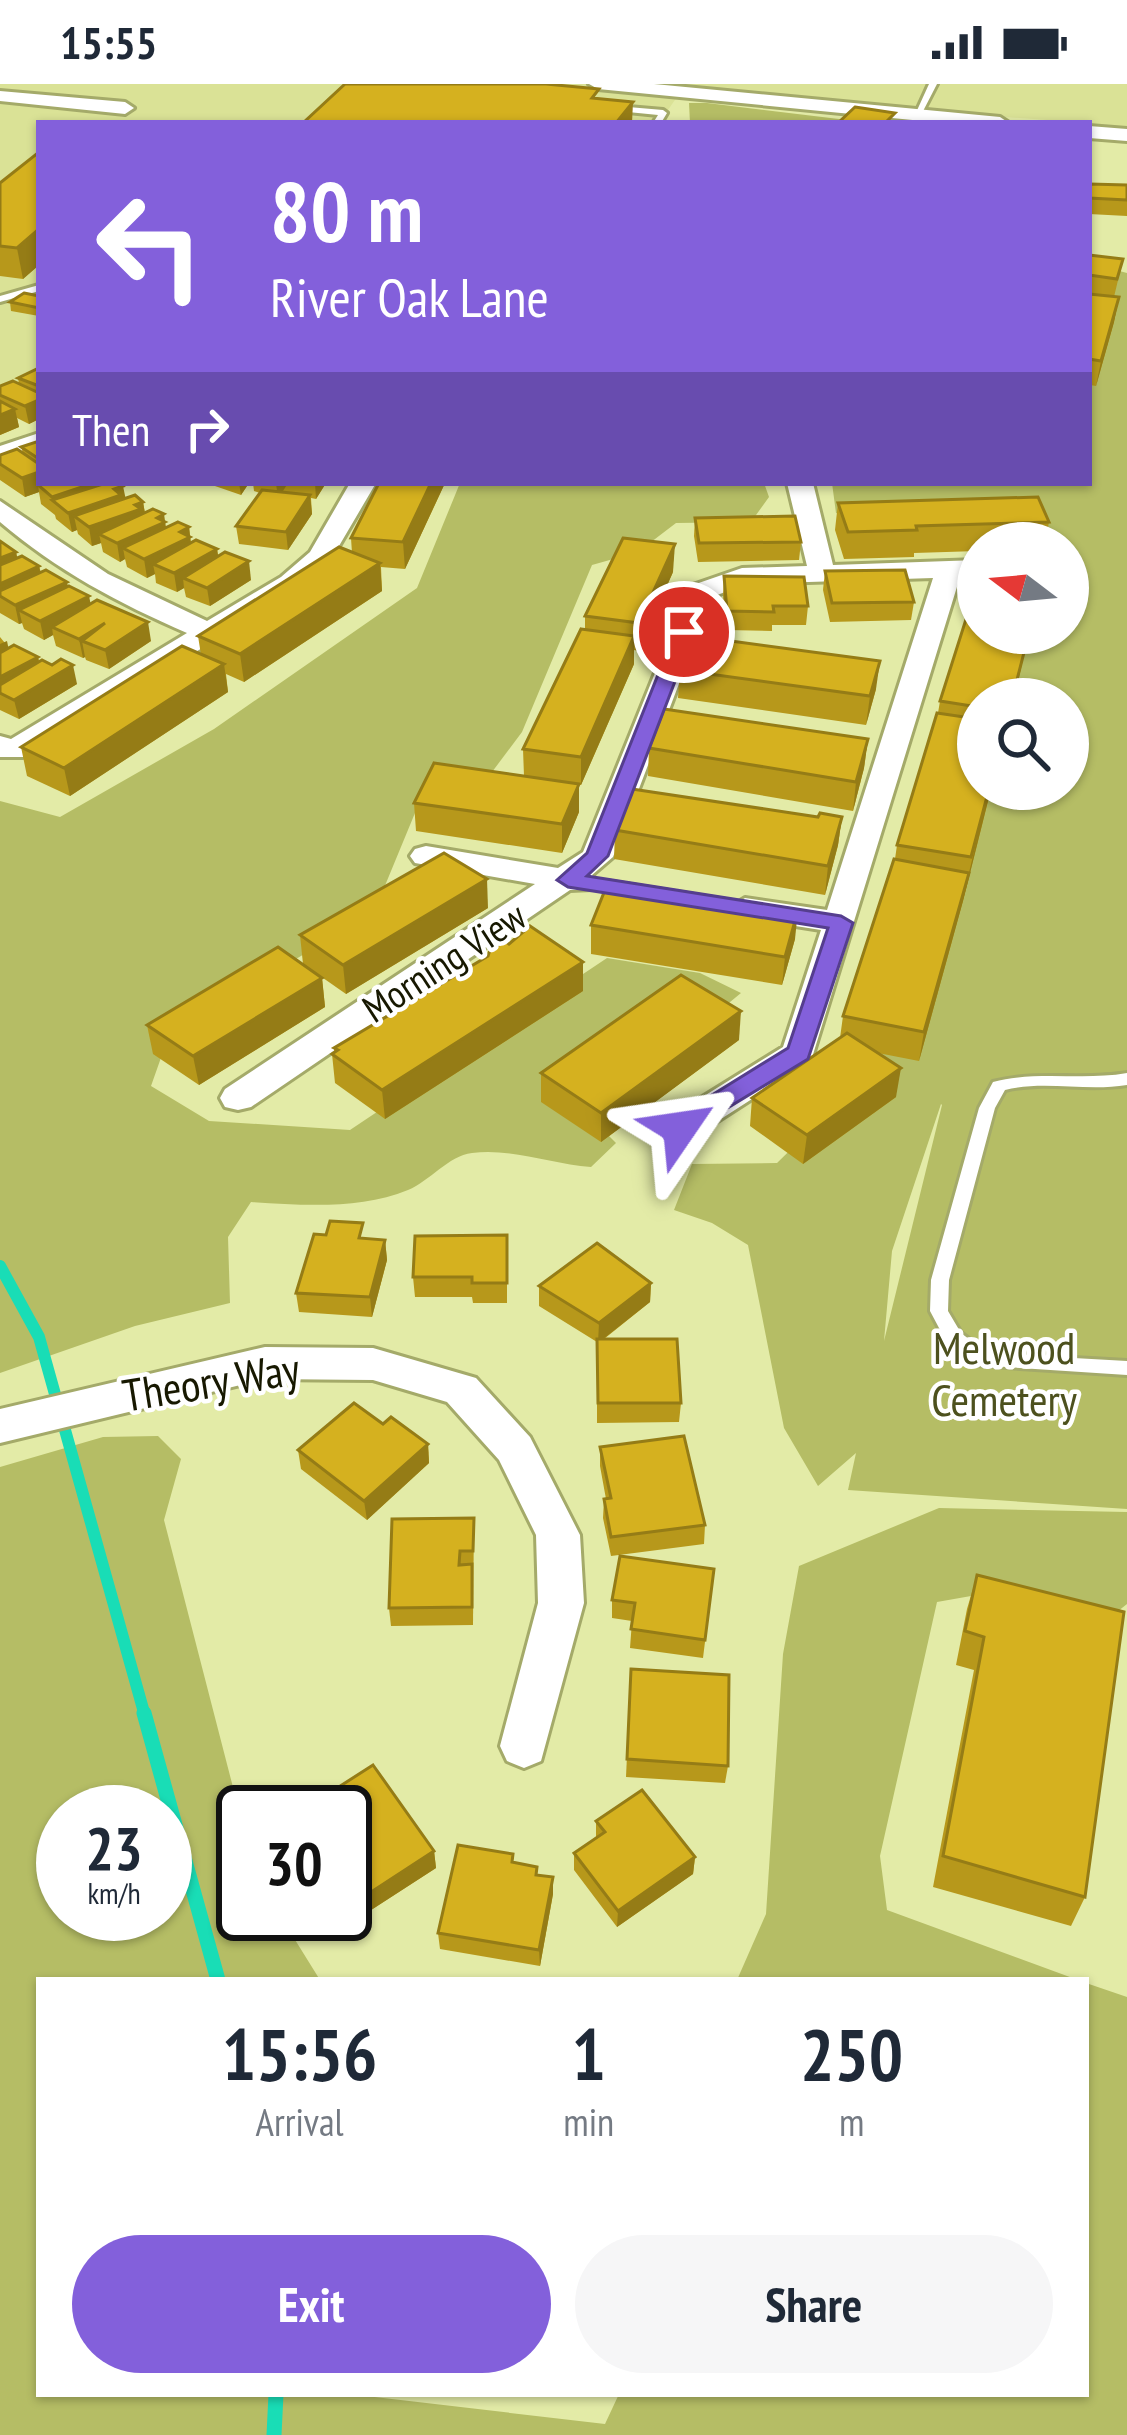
<!DOCTYPE html>
<style>
:root{--surface:#fff;--page:#f6f6f7;--text:#1f2937;--muted:#747a83;--accent:#8360db}
body{margin:0;font-family:"PT Sans Narrow",sans-serif;background:var(--page);color:var(--text);height:100vh;display:flex;flex-direction:column;font-size:45px;white-space:nowrap}
*{box-sizing:border-box;margin:0}
p{font-size:39px;color:var(--muted)}
.icon{flex:none;width:66px;height:66px;fill:none;stroke:currentColor;stroke-width:2;stroke-linecap:round;stroke-linejoin:round}
.map{position:relative;flex:1;overflow:hidden}
.details{position:absolute;left:36px;top:1893px;width:1053px;height:420px;display:flex;flex-direction:column;background:var(--surface);border-radius:0px;box-shadow:0 3px 9px #0004}
.details>*{flex:none}
.hud{position:absolute;left:36px;top:36px;width:1056px;height:366px;border-radius:0px;box-shadow:0 3px 9px #0004;background:#8360db;color:#fff;overflow:hidden}
.needle{width:78px;rotate:286deg}
.fabs{position:absolute;left:957px;top:438px;display:grid;gap:24px}
.fabs a{display:grid;place-items:center;width:132px;height:132px;border-radius:50%;background:var(--surface);box-shadow:0 3px 9px #0004;font-size:60px}
.speed{position:absolute;left:36px;top:1701px;display:flex;gap:24px;font-size:60px;font-weight:700;text-align:center}
.speed>*{display:grid;place-content:center;width:156px;height:156px;border-radius:50%;background:var(--surface);box-shadow:0 3px 9px #0004;line-height:1}
.speed small{font-size:30px;font-weight:400}
.speed .limit{border:6px solid #111;border-radius:18px;background:#fff;color:#111}
.pin{position:absolute;display:grid;place-items:center;width:102px;height:102px;color:#fff;margin:-51px;border:6px solid #fff;border-radius:50%;box-shadow:0 3px 12px #0007}
.me{position:absolute;width:132px;margin:-66px;rotate:58deg;stroke-linejoin:round;filter:drop-shadow(0 0 9px #0008)}
.turn{display:flex;align-items:center;gap:42px;height:252px;padding:0 36px;font-size:54px}
.turn .icon{width:156px;height:156px;stroke-width:2.5}
.turn b{display:block;font-size:84px;line-height:102px}
.then{display:flex;align-items:center;height:114px;padding:0 36px;background:#0003;gap:24px;font-size:45px}
.eta{display:flex;justify-content:space-evenly;align-items:center;height:204px;text-align:center}
.eta b{font-size:72px;font-weight:600;line-height:84px}
.cta{display:flex;gap:24px;margin-top:auto;padding:24px 36px}
.cta a{flex:1;height:138px;border-radius:72px;background:var(--accent);color:#fff;font-size:48px;font-weight:600;line-height:138px;text-align:center}
.cta a+a{background:var(--page);color:var(--text)}
.status{display:flex;justify-content:space-between;align-items:center;height:84px;padding:0 60px;background:var(--surface);direction:ltr}
.status svg{height:33px;fill:currentColor}
.map>svg:first-child{display:block}
.built{fill:#dae296}
.green{fill:#b5bd65;fill-rule:evenodd}
.lines{fill:none;stroke-linecap:round;stroke-linejoin:round}
.stream-far1{stroke:#19ddb6;stroke-width:12}
.stream{stroke:#19ddb6;stroke-width:15}
.lane-casing{stroke:#a4aa69;stroke-width:6}
.street-casing{stroke:#a4aa69;stroke-width:6}
.lane{fill:#fff;fill-rule:evenodd}
.street{fill:#fff;fill-rule:evenodd}
.wall{fill:#b7981b}
.shaded-wall{fill:#957c16}
.building{fill:#d5b11f;stroke:#957c16;stroke-width:3}
.route{fill:#8360db;stroke:#553e8e;stroke-width:3}
.labels{text-anchor:middle;stroke-width:9;stroke-linejoin:round;paint-order:stroke}
.far-street-label{font-size:39px;fill:#171800;stroke:#fff}
.park-label{font-size:45px;fill:#4d511e;stroke:#fff}
.street-label{font-size:45px;fill:#171800;stroke:#fff}
</style>
<div class="status"><b>15:55</b><svg viewBox="0 0 49 12"><path d="M0 12V9h3v3zM5 12V6h3v6zM10 12V3h3v9zM15 12V0h3v12zM26 1h20v11H26zM47 4h2v5h-2z"/></svg></div>
<div class="map">
<svg width="1127" height="2351" viewBox="0 0 1127 2351">
<rect width="100%" height="100%" fill="#e3eba7"/>
<path class="built" d="M0,0H1127V46L1089,43V39L679,10L659,39H39V300L0,332Z"/>
<g class="green">
<path d="M689,19H707L872,39H690Z"/>
<path d="M1089,179L1127,189V1425L848,1406L856,1369L818,1402L784,1344L748,1161L712,1139L674,1126L692,1080L777,1079L829,1028L978,705H1068V615H1006L1027,549H1068V459H1019L836,429L832,399H1089ZM941,1020L942,1021L884,1257L892,1167Z"/>
<path d="M460,399H764L769,413L751,438L676,439L638,468L592,481L522,648L489,692L422,712L384,804L306,869L169,951L151,1002L209,1037L350,1046L607,874L700,889L741,909L590,1033L616,1059L591,1083C551,1080 512,1064 472,1069C448,1072 430,1097 408,1106C360,1126 301,1121 251,1118L228,1153L230,1219L135,1242L0,1289V717L60,733L214,645L417,504Z"/>
<path d="M158,1352L181,1375L164,1436L243,1742V1830H279L320,1896H39V2310H349L605,2340L619,2310H1086V1899L1127,1913V2351H0V1383L103,1353ZM165,1728V1830H63V1728Z"/>
<path d="M939,1424L1127,1428V1520L1108,1535L971,1512L937,1518L880,1772L887,1826L1078,1896H737L766,1830L783,1570L799,1482Z"/>
</g>
<g class="lines">
<path class="stream-far1" d="M0,1182L39,1253L145,1632"/>
<g class="stream">
<path d="M144,1629L218,1896"/>
<path d="M274,2351L276,2310"/>
</g>
<defs>
<g id="lane">
<path d="M929,0H937L920,33H914Z"/>
<path d="M605,21L663,26L667,29L661,39H653L658,31L608,26Z"/>
<path d="M39,201V207L0,218V212Z"/>
<path d="M1127,989V1001C1086,1008 1045,996 1005,1006L995,1024L949,1196L948,1227L961,1249L987,1269L1127,1277V1291L976,1281L947,1259L930,1227L931,1196L979,1024L993,998C1038,986 1082,997 1127,989Z"/>
</g>
<g id="street">
<path d="M589,0H654L1000,33L1009,39H943L598,5Z"/>
<path d="M0,7L125,18L134,24L125,30L0,17Z"/>
<path d="M1089,42L1127,45V57L1089,54Z"/>
<path d="M39,349V364L0,377V362Z"/>
<path d="M350,399H376L329,479L299,505L23,673H0V652L11,655L187,549C120,520 56,486 0,438V417L108,490L207,537L281,493L310,468Z"/>
<path d="M787,399H813L833,481L978,476V492L960,493L811,977L693,1053L680,1057L667,1053L662,1044L667,1035L783,963L821,846L745,834L729,824L745,814L827,826L933,494L746,500L712,513L613,773L592,791L597,798L592,805L570,806L251,1023L238,1026L225,1023L220,1014L225,1005L535,800L415,779L410,772L415,765L426,762L558,784L583,768L690,502L742,484L807,482Z"/>
<path d="M265,1263L373,1264L476,1294L530,1353L580,1451L584,1519L541,1677L524,1684L507,1677L500,1662L538,1519L536,1451L499,1376L447,1318L373,1296L265,1295L0,1359V1325Z"/>
</g>
</defs>
<use href="#lane" class="lane-casing"/>
<use href="#street" class="street-casing"/>
<use href="#lane" class="lane"/>
<use href="#street" class="street"/>
</g>
<g class="wall">
<path d="M39,68V181L23,195L0,192V99Z"/>
<path d="M1089,100L1127,101V132L1089,130Z"/>
<path d="M1089,171L1123,175L1114,213H1119L1114,238L1096,302L1090,301L1089,308Z"/>
<path d="M39,212V232L11,227L10,218Z"/>
<path d="M39,284V335L29,340L17,334L19,343L0,351V302L19,300L18,294Z"/>
<path d="M39,357V399L143,418L145,429L166,443H189L191,459L217,465L218,472L251,496L210,522L186,513L184,504L177,508L156,499L155,490L147,494L127,483L125,475L120,478L103,468L101,459L92,462L78,450L77,446L72,448L56,435L55,431L41,420L39,408L25,413L0,396V371L23,369L21,363Z"/>
<path d="M215,399H249L241,411L215,402Z"/>
<path d="M253,399H326L316,415L311,414L312,430L288,466L239,460L236,442L260,409L254,407Z"/>
<path d="M379,399H445L405,485L381,483L382,507L244,598L226,590L228,608L70,712L27,692L21,663L201,571L198,552L352,469L351,454Z"/>
<path d="M838,419L1049,438L1045,459H978V467L914,469V473L844,475L835,446Z"/>
<path d="M695,434L801,458L799,476L698,478L694,452Z"/>
<path d="M0,457L16,468L17,474L39,482L41,489L68,502L91,520L151,557L109,585L86,576L85,573L83,574L56,562L53,551L44,556L24,545L22,539L19,540L0,529Z"/>
<path d="M825,487L914,518L911,536L830,538L823,506Z"/>
<path d="M673,488L638,567L634,566V580L581,701H579V728L562,769L416,747L414,719L524,692L523,665L585,546V532Z"/>
<path d="M724,492L808,522L806,541H772V547L726,546L723,511Z"/>
<path d="M978,501V549H1032L1030,558L978,615V705H991L963,817L919,977L878,969L896,1013L803,1080L750,1042L752,1014L840,954L843,932L895,775L897,761L938,629L940,617L970,532Z"/>
<path d="M0,553L9,564L38,573L39,578L77,600L19,635L0,626Z"/>
<path d="M680,586L876,605L866,641L678,614Z"/>
<path d="M868,655L864,684L853,727L648,692L649,664Z"/>
<path d="M818,733H842L838,761L825,811L614,775L615,746Z"/>
<path d="M488,824L346,910L303,880L300,851Z"/>
<path d="M591,841L795,855L782,901L591,870Z"/>
<path d="M322,894L325,923L199,1001L153,970L147,941Z"/>
<path d="M583,907L385,1035L335,999L332,970L334,968V964Z"/>
<path d="M739,956L601,1058L541,1018V989Z"/>
<path d="M507,1151V1219H473L472,1213H415L413,1193Z"/>
<path d="M364,1154L385,1156L387,1176L372,1233L299,1228L296,1209Z"/>
<path d="M651,1199L650,1218L604,1255L681,1319L679,1338L597,1339V1258L539,1222V1202Z"/>
<path d="M383,1340L428,1360L429,1379L367,1436L301,1385L298,1366Z"/>
<path d="M600,1363L705,1441L704,1460L611,1472L603,1434L604,1415H606L600,1382Z"/>
<path d="M474,1434L473,1541L391,1542L389,1524Z"/>
<path d="M714,1485L703,1574L630,1564L632,1537L612,1534V1516Z"/>
<path d="M977,1491L1085,1813L1071,1842L933,1803L974,1586L956,1581L967,1525Z"/>
<path d="M631,1585L728,1682L725,1699L626,1693Z"/>
<path d="M373,1681L434,1767L436,1784L368,1828L345,1794V1728H306V1724Z"/>
<path d="M596,1737L695,1773L693,1790L617,1843L574,1786V1769L596,1754Z"/>
<path d="M514,1779L537,1791L553,1793V1810L540,1882L440,1865L438,1849Z"/>
</g>
<g class="shaded-wall">
<path d="M633,18L632,39H616Z"/>
<path d="M39,145V181L23,195L17,164Z"/>
<path d="M1119,213L1114,238L1096,302L1101,277Z"/>
<path d="M39,316V335L29,340L25,322Z"/>
<path d="M15,325L19,343L0,351V331Z"/>
<path d="M39,388V399H50L38,401L39,408L25,413L22,394Z"/>
<path d="M94,399H104L52,416V413Z"/>
<path d="M239,399H249L241,411Z"/>
<path d="M276,399H288L278,415Z"/>
<path d="M315,399H326L316,415Z"/>
<path d="M431,399H445L405,485L403,458Z"/>
<path d="M123,402L127,421L74,432L77,446L72,448L68,429Z"/>
<path d="M310,411L312,430L288,466L286,448Z"/>
<path d="M143,418L146,436L99,450L101,459L92,462L89,443Z"/>
<path d="M164,430L168,457L123,464L125,475L120,478L117,459Z"/>
<path d="M189,443L192,471L153,480L155,490L147,494L144,475L180,448Z"/>
<path d="M675,460L673,488L638,567L639,539Z"/>
<path d="M217,465L220,484L183,494L184,504L177,508L174,489Z"/>
<path d="M16,468L20,487L0,495V474Z"/>
<path d="M249,477L251,496L210,522L207,504Z"/>
<path d="M380,479L382,507L244,598L240,570Z"/>
<path d="M39,482L43,501L0,512V500Z"/>
<path d="M67,498L71,517L19,526L22,539L19,540L15,521Z"/>
<path d="M89,512L93,531L52,543L53,551L44,556L40,537Z"/>
<path d="M148,538L151,557L109,585L105,566Z"/>
<path d="M105,539L82,557L85,573L83,574L79,555Z"/>
<path d="M1029,549L1014,615H1012Z"/>
<path d="M634,552V580L581,701V673Z"/>
<path d="M7,557L11,576L0,582V560Z"/>
<path d="M38,573L42,592L0,609V593Z"/>
<path d="M880,577L876,605L866,641L870,612Z"/>
<path d="M224,580L228,608L70,712L64,684Z"/>
<path d="M73,581L77,600L19,635L14,616Z"/>
<path d="M868,655L864,684L853,727L856,698Z"/>
<path d="M579,700V728L562,769V740Z"/>
<path d="M989,705H991L963,817L919,977L924,948L967,797Z"/>
<path d="M842,733L838,761L825,811L828,782Z"/>
<path d="M487,795L488,824L346,910L343,881Z"/>
<path d="M798,826L795,855L782,901L785,873Z"/>
<path d="M583,878V907L385,1035L382,1006Z"/>
<path d="M322,894L325,923L199,1001L193,972Z"/>
<path d="M741,927L739,956L601,1058V1029Z"/>
<path d="M901,984L896,1013L803,1080L807,1051Z"/>
<path d="M385,1156L387,1176L372,1233L370,1213Z"/>
<path d="M651,1199L650,1218L598,1259L599,1239Z"/>
<path d="M428,1360L429,1379L367,1436L364,1417Z"/>
<path d="M434,1767L436,1784L368,1828L365,1812Z"/>
<path d="M695,1773L693,1790L617,1843L618,1827Z"/>
<path d="M553,1793V1810L540,1882L539,1866Z"/>
</g>
<g class="building">
<path d="M345,0H546L599,5L592,14L633,18L616,39H303Z"/>
<path d="M855,23L895,29L885,39H838Z"/>
<path d="M39,68V145L17,164L0,162V99Z"/>
<path d="M1089,100L1127,101V116L1089,114Z"/>
<path d="M1089,171L1123,175L1117,195L1089,191Z"/>
<path d="M24,209L39,212V224L10,218Z"/>
<path d="M1089,210L1119,213L1101,277L1089,275Z"/>
<path d="M39,284V302L18,294Z"/>
<path d="M13,297L39,309V316L25,322L0,311V302Z"/>
<path d="M0,317L15,325L0,331Z"/>
<path d="M39,357V375L21,363Z"/>
<path d="M17,365L39,380V388L22,394L0,380V371Z"/>
<path d="M45,399H94L52,413L38,401Z"/>
<path d="M106,399H120L123,402L114,405L121,411L68,429L52,416Z"/>
<path d="M379,399H431L403,458L351,454Z"/>
<path d="M262,406L310,411L286,448L236,442Z"/>
<path d="M135,411L143,418L135,421L141,425L89,443L74,432Z"/>
<path d="M1038,413L1049,438L916,442L917,446L848,448L838,419Z"/>
<path d="M153,425L164,430L157,434L165,438L117,459L99,450Z"/>
<path d="M795,432L801,458L699,459L695,434Z"/>
<path d="M178,438L189,443L180,448L190,453L144,475L123,464Z"/>
<path d="M623,454L675,460L639,539L585,532Z"/>
<path d="M196,456L217,465L174,489L153,480Z"/>
<path d="M0,457L16,468L0,474Z"/>
<path d="M339,463L380,479L240,570L198,552Z"/>
<path d="M225,468L249,477L207,504L183,494Z"/>
<path d="M22,472L39,482L0,500V481Z"/>
<path d="M46,486L67,498L15,521L0,512V507Z"/>
<path d="M905,486L914,518L832,519L825,487Z"/>
<path d="M724,492L804,493L808,522H773L774,528L727,527Z"/>
<path d="M978,501V522L972,521Z"/>
<path d="M69,502L89,512L40,537L19,526Z"/>
<path d="M97,516L148,538L105,566L82,557L105,539L79,555L52,543Z"/>
<path d="M967,532L978,533V549H1029L1012,615H978V623L940,617Z"/>
<path d="M581,545L634,552L581,673L523,665Z"/>
<path d="M694,552L880,577L870,612L680,586Z"/>
<path d="M14,561L38,573L0,593V569Z"/>
<path d="M182,562L224,580L64,684L21,663Z"/>
<path d="M61,575L73,581L14,616L0,609V601L42,576L52,581Z"/>
<path d="M664,625L868,655L856,698L649,664Z"/>
<path d="M937,629L978,635V705H989L971,773L897,761Z"/>
<path d="M434,679L579,700L562,740L414,719Z"/>
<path d="M632,705L818,733L820,729L842,733L828,782L615,746Z"/>
<path d="M444,769L487,795L343,881L300,851Z"/>
<path d="M894,775L969,789L924,948L843,932Z"/>
<path d="M609,796L798,826L785,873L591,841Z"/>
<path d="M530,842L583,878L382,1006L332,970L338,966L334,964L488,872L490,866L505,857L509,860Z"/>
<path d="M278,863L322,894L193,972L147,941Z"/>
<path d="M681,891L741,927L601,1029L541,989Z"/>
<path d="M847,949L901,984L807,1051L752,1014Z"/>
<path d="M330,1137L363,1139L359,1154L385,1156L370,1213L296,1209L314,1150L326,1151Z"/>
<path d="M507,1151V1199H472V1193H413L415,1152Z"/>
<path d="M597,1159L651,1199L599,1239L539,1202Z"/>
<path d="M597,1255H677L681,1319H598Z"/>
<path d="M354,1319L383,1340L391,1333L428,1360L364,1417L298,1366Z"/>
<path d="M684,1352L705,1441L611,1453L604,1415L611,1414L600,1363Z"/>
<path d="M474,1434L473,1467H460L459,1481L472,1480V1523L389,1524L392,1435Z"/>
<path d="M620,1472L714,1485L705,1556L631,1545L635,1519L612,1516Z"/>
<path d="M977,1491L1124,1528L1085,1813L943,1772L984,1553L965,1547Z"/>
<path d="M631,1585L729,1591L728,1682L627,1675Z"/>
<path d="M373,1681L434,1767L365,1812L345,1782V1728H308L306,1724Z"/>
<path d="M642,1706L695,1773L618,1827L574,1769L605,1748L596,1737Z"/>
<path d="M458,1761L513,1770L512,1778L537,1783L536,1791L553,1793L539,1866L438,1849Z"/>
</g>
<path class="route" d="M684,542L694,548L608,772L587,792L841,832L853,839L808,975L680,1053L667,1044L670,1037L788,964L828,844L568,803L557,796L587,769L675,548Z"/>
<g class="labels">
<g class="far-street-label">
<text transform="translate(444 878) rotate(-33)" y="14">Morning View</text>
</g>
<g class="park-label">
<text x="1004" y="1280">Melwood<tspan x="1004" dy="52">Cemetery</tspan></text>
</g>
<g class="street-label">
<text transform="translate(211 1298) rotate(-9)" y="16">Theory Way</text>
</g>
</g>
</svg>
<div class="fabs">
<a><svg class="needle" viewBox="-14 -14 28 28"><path d="M0-13l5 13h-10z" fill="#e53935"/><path d="M0 13l5-13h-10z" fill="#747a83"/></svg></a>
<a><svg class="icon" aria-label="search" viewBox="0 0 24 24"><circle cx="10" cy="10" r="6"/><path d="M15 15l6 6"/></svg></a>
</div>
<div class="speed"><div>23<small>km/h</small></div><div class="limit">30</div></div>
<div class="pin" style="left:684px;top:548px;background:#d93025"><svg class="icon" aria-label="arrive" viewBox="0 0 24 24"><path d="M6 21V4h12l-3 4 3 4H6"/></svg></div>
<svg class="me" style="left:680px;top:1044px" viewBox="-20 -20 40 40"><path d="M0-17L14 15 0 8-14 15z" fill="#8360db" stroke="#fff" stroke-width="4"/></svg>
<div class="hud">
<div class="turn"><svg class="icon" aria-label="left" viewBox="0 0 24 24"><path d="M17 20v-9H6M10 6l-5 5 5 5"/></svg><div><b>80 m</b>River Oak Lane</div></div>
<div class="then">Then<svg class="icon" aria-label="right" viewBox="0 0 24 24"><path d="M7 20v-9h11M14 6l5 5-5 5"/></svg></div>
</div>
<section class="details">
<div class="eta">
<div><b>15:56</b><p>Arrival</p></div>
<div><b>1</b><p>min</p></div>
<div><b>250</b><p>m</p></div>
</div>
<div class="cta"><a>Exit</a><a>Share</a></div>
</section>
</div>
